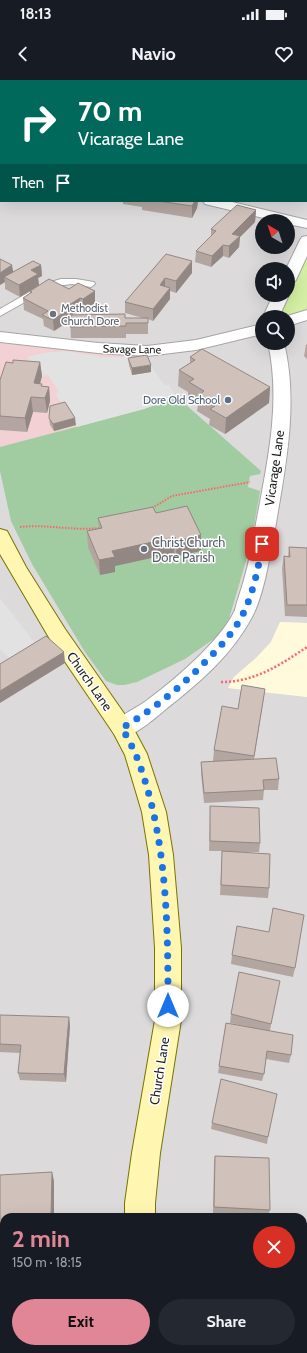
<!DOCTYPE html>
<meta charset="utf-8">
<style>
:root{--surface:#171b24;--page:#242831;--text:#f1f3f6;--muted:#9ea1a6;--accent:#e08696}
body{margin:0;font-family:Cabin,sans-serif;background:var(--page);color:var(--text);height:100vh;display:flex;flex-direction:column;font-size:15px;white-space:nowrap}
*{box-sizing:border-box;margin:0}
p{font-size:13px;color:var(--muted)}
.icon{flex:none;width:22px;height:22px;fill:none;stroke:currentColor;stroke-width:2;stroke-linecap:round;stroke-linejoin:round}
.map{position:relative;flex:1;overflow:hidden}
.details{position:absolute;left:0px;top:1133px;width:307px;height:140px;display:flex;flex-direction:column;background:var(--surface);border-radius:12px 12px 0 0;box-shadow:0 4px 16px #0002}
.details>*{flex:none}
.top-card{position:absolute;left:0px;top:0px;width:307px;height:122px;box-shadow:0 4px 16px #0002;background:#00695c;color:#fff;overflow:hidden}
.needle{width:26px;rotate:321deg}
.tools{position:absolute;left:255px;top:134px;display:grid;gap:8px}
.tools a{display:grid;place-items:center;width:40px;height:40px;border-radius:50%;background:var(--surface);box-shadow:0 4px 16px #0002;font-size:20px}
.pin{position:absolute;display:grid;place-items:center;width:34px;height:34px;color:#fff;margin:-17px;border-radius:8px;box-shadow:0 2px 6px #0006}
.me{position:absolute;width:44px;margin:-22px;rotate:0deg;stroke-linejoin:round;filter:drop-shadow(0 0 3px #0008)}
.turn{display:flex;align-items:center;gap:14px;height:84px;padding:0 12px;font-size:18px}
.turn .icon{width:52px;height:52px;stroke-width:2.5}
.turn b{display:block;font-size:28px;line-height:34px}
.then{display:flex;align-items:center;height:38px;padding:0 12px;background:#0003;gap:8px;font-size:15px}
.round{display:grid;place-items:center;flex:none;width:42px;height:42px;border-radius:21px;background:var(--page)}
.headline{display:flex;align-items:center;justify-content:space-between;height:68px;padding:0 12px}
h1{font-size:24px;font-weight:700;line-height:30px;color:var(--accent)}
.button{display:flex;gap:8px;margin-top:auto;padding:8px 12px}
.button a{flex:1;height:46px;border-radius:24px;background:var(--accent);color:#111;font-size:16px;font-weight:700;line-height:46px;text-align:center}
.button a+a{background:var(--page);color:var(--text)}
.status{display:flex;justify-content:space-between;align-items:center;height:28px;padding:0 20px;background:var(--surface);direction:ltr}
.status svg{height:11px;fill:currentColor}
header{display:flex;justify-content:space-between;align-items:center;height:52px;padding:0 12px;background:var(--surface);font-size:18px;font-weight:700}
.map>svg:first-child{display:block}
.residential{fill:#dcdadb;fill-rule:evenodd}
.commercial{fill:#f3d0d4}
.education{fill:#fffadc}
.grass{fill:#d4efa3}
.cemetery{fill:#a1cba1}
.parking{fill:#e2e2e2}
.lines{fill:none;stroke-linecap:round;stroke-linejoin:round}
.lane-casing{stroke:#a5a5a5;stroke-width:2}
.street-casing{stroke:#a5a5a5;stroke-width:2}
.secondary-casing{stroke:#797300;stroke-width:2}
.path-far1{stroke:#ff646d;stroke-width:2;stroke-dasharray:1.5 1.5;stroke-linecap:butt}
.path{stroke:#ff646d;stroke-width:2.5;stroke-dasharray:2 2;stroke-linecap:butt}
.lane{fill:#fff;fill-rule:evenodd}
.street{fill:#fff;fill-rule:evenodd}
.secondary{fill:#fff7b1;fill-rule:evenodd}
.wall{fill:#b3a6a1}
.shaded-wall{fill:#928783}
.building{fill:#d0c1bb;stroke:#928783}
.route{stroke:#1a73e8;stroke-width:7;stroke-dasharray:0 12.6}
.worship-dot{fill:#6b7280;stroke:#fff;stroke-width:1.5}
.service-dot{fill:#5c6f8a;stroke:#fff;stroke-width:1.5}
.labels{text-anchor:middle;stroke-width:3;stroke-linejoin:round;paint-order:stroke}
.far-worship-label{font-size:11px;fill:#5b616d;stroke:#fff;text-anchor:start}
.far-street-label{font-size:11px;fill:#1e1e1e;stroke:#fff}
.far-service-label{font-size:11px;fill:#4e5e75;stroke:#fff;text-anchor:end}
.street-label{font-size:13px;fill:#1e1e1e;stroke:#fff}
.worship-label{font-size:13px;fill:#5b616d;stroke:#fff;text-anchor:start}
</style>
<div class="status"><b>18:13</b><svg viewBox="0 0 49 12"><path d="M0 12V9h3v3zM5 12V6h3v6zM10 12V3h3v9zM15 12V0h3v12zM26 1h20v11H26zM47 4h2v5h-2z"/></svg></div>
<header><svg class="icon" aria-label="back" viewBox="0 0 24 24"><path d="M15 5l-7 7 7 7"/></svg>Navio<svg class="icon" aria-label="heart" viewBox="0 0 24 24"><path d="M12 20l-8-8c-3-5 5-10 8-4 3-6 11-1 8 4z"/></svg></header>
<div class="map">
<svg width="307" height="1273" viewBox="0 0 307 1273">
<rect width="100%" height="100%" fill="#f0e9e2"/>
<path class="residential" d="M0,0H307V543L280,542L271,562L256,578L234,597L228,608L307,617V1273H0ZM1,1H306V121H1ZM262,141H288V167H262ZM262,189H288V215H262ZM262,237H288V263H262ZM4,1137H303V1269H4Z"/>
<path class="commercial" d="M0,257L147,271L145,277L147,280L165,306L169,305L177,317L144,329L0,367Z"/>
<path class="education" d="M280,542L307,543V617L228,608L234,597L256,578L271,562Z"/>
<path class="grass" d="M307,178V231C298,233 288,239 280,233V230Z"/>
<path class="cemetery" d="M177,317L261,391L260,394L250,396L248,407L260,411L251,464L229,539L223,550L218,556L185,579L137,602L124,605H117L106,601L85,572L32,484L11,441L0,391V367L144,329Z"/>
<g class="parking">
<path d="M64,271L105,277H145L165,306L169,305L177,317L144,329L77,347L55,314L59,312L48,295L42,296L27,277L44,273Z"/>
<path d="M0,518L38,567L13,582L0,569Z"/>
</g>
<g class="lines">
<defs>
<g id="lane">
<rect x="14" y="0" width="7" height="1"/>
<rect x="0" y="30" width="1" height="4"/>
<path d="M61,199H76L94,202L95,204L91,207L72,204L56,206L41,213L0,236V229C20,218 38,205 61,199Z"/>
</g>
<g id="street">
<path d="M203,121H228L307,140V148L288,144V141H276L205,124Z"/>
<path d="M307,156V176L296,200L293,203L288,205V189H286L300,160L302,157Z"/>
<path d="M288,214L289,215L279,237H263L273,215Z"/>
<path d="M307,230V240L288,246V237H284Z"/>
<path d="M262,244V254L196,270L147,276L98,273L0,262V252L98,263L147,266L196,260Z"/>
<path d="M268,263H284C299,324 285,389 275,449C270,475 264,515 252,537C232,575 199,603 166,629C157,637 134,656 123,657C120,657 117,655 114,654L111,648C117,636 135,629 146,621C165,607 183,592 199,576C212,563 225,549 233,534C236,529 236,524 238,519C246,496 251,473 255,449C266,388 282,324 268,263Z"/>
</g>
<g id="secondary">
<rect x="0" y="6" width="1" height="8"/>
<path d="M0,449L7,451L26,487L65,549L130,642L147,674L166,732L173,775L181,868V940L160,1073L155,1123V1137H125V1123L132,1073L155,940V868L149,775L142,732L125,675L114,654L51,561L0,474Z"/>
<path d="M143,1269H175L176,1273H144Z"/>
</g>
</defs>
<use href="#lane" class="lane-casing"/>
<use href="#street" class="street-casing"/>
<use href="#secondary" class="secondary-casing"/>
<g class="path-far1">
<path d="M152,428L172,416L250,402"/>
<path d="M20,447C47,444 73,451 100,448"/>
</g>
<path class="path" d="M221,602C255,602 280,585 307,567"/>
<use href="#lane" class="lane"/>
<use href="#street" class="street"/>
<use href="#secondary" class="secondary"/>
</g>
<g class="wall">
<path d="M98,0H113L111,1H100Z"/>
<rect x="146" y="0" width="53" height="1"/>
<rect x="218" y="0" width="32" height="1"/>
<rect x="306" y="8" width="1" height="26"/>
<rect x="0" y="55" width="1" height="21"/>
<path d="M115,121H198L197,128L192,138L142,130V127L123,124V122Z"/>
<path d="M256,130L255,142L240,157L239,167L229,178L223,176L211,187L195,182L196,171L211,156V149Z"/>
<path d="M166,174L192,193L176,213L170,211V219L153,241L148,239V254H126V258H71L70,240L54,251L44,246L43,239L24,230L23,218L30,213V211L31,210L20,217L5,209V202L0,205V179L13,192L41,185L42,196L38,198L39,205L69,209L95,211V223L83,231L81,229L73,235L125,238H143L125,233V222Z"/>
<path d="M307,264V279L304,276L306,265Z"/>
<path d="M190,277L270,307L269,323L225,354L209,345L210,339L197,331L198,324L188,318V312L178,306L179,290L190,283Z"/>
<path d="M128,278L151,292L132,295L129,285Z"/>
<path d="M40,282L42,296L40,304L42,306L49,307L50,321L47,333L33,332L27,352L0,350V300L13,283Z"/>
<path d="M49,338L76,345L54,351L50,345Z"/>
<path d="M156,433L201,455V471L176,476L174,473L115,486V492L100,495L88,467L87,451L99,449L98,438Z"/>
<path d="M289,467L307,468V537L285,536L282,488L284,476L288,477Z"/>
<path d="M265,609L254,680L279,699L278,710H264L263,720L204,723L201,693V682L218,681H213L214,670L238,629Z"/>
<path d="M210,726L260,763L259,772H235L269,808L268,818L220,815L222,771H209L210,736Z"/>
<path d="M232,875L295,888L293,897L231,884Z"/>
<path d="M231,934L271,944L270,951L291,975L289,983L266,979L264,994L262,1001L218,993L226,943L249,947L230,943Z"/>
<path d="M0,935L70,945L66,1002L20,1000L18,993L20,973L0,972Z"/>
<path d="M212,1043L268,1057L267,1064L211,1049Z"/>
<path d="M215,1076L270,1130L268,1135L213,1133L214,1082Z"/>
<path d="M0,1095L54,1101V1137H4V1269H43L0,1271Z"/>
</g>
<g class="shaded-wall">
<path d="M106,0H113L111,1H106Z"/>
<rect x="236" y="0" width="14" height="1"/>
<path d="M307,58V68L306,69V59Z"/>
<path d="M195,121H198L197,128L192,138V126Z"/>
<path d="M256,130L255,142L240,157L239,167L229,178V166L232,154Z"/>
<path d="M223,165V176L211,187L212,176Z"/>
<path d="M192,181V193L176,213V201Z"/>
<path d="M12,185L14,196L4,197L5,202L0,205V193Z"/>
<path d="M41,185L42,196L38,198L39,205L20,217L19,205L31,190Z"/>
<path d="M165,198V210L160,205Z"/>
<path d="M170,208V219L153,241V229Z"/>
<path d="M95,211V223L83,231V219Z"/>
<path d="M80,218L81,229L71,236V240L54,251L53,240L66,227Z"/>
<path d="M40,282L42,296L36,318L34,303Z"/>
<path d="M151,285V292L132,295V288Z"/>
<path d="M49,307L50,321L47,333L45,318Z"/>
<path d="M270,307L269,323L225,354L226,338Z"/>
<path d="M31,317L33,332L27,352L25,338Z"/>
<path d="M75,338L76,345L54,351L53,344Z"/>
<path d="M201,455V471L176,476L177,461Z"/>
<path d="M175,457L174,473L115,486V492L100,495L99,480L112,471Z"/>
<path d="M64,572L65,583L0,623V611Z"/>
<path d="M69,937L70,945L66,1002L64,994Z"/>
<path d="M52,1092L54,1101V1137H51Z"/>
</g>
<g class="building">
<path d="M52,0H79L78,1H51Z"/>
<path d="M166,0H199L197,1H164Z"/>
<rect x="306" y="8" width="1" height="15"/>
<path d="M306,51H307V58L306,59Z"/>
<path d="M0,55H1V66L0,65Z"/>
<path d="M158,121H195L192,126Z"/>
<path d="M237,125L256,130L232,154L240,156L229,166L223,165L212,176L196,171L216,151L211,149Z"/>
<path d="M166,174L192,181L176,201L165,198L160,205L170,208L153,229L125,222Z"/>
<path d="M0,179L12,185L0,193Z"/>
<path d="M33,181L41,185L31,190L38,194L19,205L4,197Z"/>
<path d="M49,199L69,209L78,203L95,211L83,219L80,218L66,227L70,228L53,240L42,235L48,231L23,218L32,212L30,211Z"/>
<path d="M125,234V238H148V243H126V246L70,247L71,235Z"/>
<path d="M202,269L270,307L226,338L210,329L215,326L198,316L204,311L189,302L194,299L179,290L195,280L190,277Z"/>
<path d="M147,275L151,285L132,288L128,278Z"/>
<path d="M13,280L40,282L34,303L42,304L41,306L49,307L45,318L31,317L25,338L0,336V300L6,282L13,283Z"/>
<path d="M65,322L75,338L53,344L49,338L50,326Z"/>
<path d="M187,426L201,455L177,461L175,457L112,471L115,477L99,480L87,451L102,448L98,438L153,427L156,433Z"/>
<path d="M289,467L307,468V525H287L284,476L290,477Z"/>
<path d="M46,556L64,572L0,611V584Z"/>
<path d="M242,605L265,609L254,676L214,670L222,626L238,629Z"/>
<path d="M276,678L279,699L263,700L264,710L204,713L201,682Z"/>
<path d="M210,726L259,728L260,763L210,761Z"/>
<path d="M222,771L270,774L269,808L221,805Z"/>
<path d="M273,828L304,835L295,888L232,875L237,846L269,852Z"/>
<path d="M239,892L280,901L271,944L231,934Z"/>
<path d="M0,935L69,937L64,994L18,993L21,965L0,964Z"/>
<path d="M226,943L293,955L291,975L267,971L264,994L219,986Z"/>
<path d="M221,999L277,1014L268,1057L212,1043Z"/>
<path d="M215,1076L269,1078L270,1130L214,1127Z"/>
<path d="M52,1092L51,1137H4V1266H0V1095Z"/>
</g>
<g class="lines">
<path class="route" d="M168,926C168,842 167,754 136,675C132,666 127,657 122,648C154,629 182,606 207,580C221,566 234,552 243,534C253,514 259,486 262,464"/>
</g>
<g class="worship-dot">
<circle cx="53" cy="234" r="4"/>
<circle cx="144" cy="469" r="4"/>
</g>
<circle class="service-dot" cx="228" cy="320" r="4"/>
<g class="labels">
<g class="far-worship-label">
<text x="61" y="232">Methodist<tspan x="61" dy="13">Church Dore</tspan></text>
</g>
<g class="far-street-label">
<text transform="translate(132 269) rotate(1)" y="4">Savage Lane</text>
</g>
<g class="far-service-label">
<text x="220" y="324">Dore Old School</text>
</g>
<g class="street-label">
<text transform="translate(274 388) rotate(-82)" y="5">Vicarage Lane</text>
<text transform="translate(90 601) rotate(55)" y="5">Church Lane</text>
<text transform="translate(159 991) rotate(-81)" y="5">Church Lane</text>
</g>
<g class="worship-label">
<text x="152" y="467">Christ Church<tspan x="152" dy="15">Dore Parish</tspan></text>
</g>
</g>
</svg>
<div class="tools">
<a><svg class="needle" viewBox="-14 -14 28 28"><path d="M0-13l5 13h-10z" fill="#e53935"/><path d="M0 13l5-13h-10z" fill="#9ea1a6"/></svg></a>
<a><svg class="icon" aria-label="sound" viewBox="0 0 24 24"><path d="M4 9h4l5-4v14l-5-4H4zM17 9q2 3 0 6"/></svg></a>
<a><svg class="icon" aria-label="search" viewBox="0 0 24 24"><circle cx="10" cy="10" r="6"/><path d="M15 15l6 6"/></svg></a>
</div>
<div class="pin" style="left:262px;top:464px;background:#d93025"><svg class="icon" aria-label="arrive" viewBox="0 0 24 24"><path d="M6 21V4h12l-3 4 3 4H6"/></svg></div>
<svg class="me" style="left:168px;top:926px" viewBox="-20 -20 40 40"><circle r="19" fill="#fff"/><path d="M0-13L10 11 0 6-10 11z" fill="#1a73e8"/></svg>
<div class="top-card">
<div class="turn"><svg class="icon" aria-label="right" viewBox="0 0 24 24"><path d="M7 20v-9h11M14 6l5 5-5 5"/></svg><div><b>70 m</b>Vicarage Lane</div></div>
<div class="then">Then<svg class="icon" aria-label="arrive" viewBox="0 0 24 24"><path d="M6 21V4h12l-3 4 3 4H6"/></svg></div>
</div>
<section class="details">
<div class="headline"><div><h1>2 min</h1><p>150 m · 18:15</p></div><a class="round" style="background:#d93025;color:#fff"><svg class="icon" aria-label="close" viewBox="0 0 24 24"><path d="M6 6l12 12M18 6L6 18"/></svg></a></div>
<div class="button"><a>Exit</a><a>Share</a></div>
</section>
</div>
